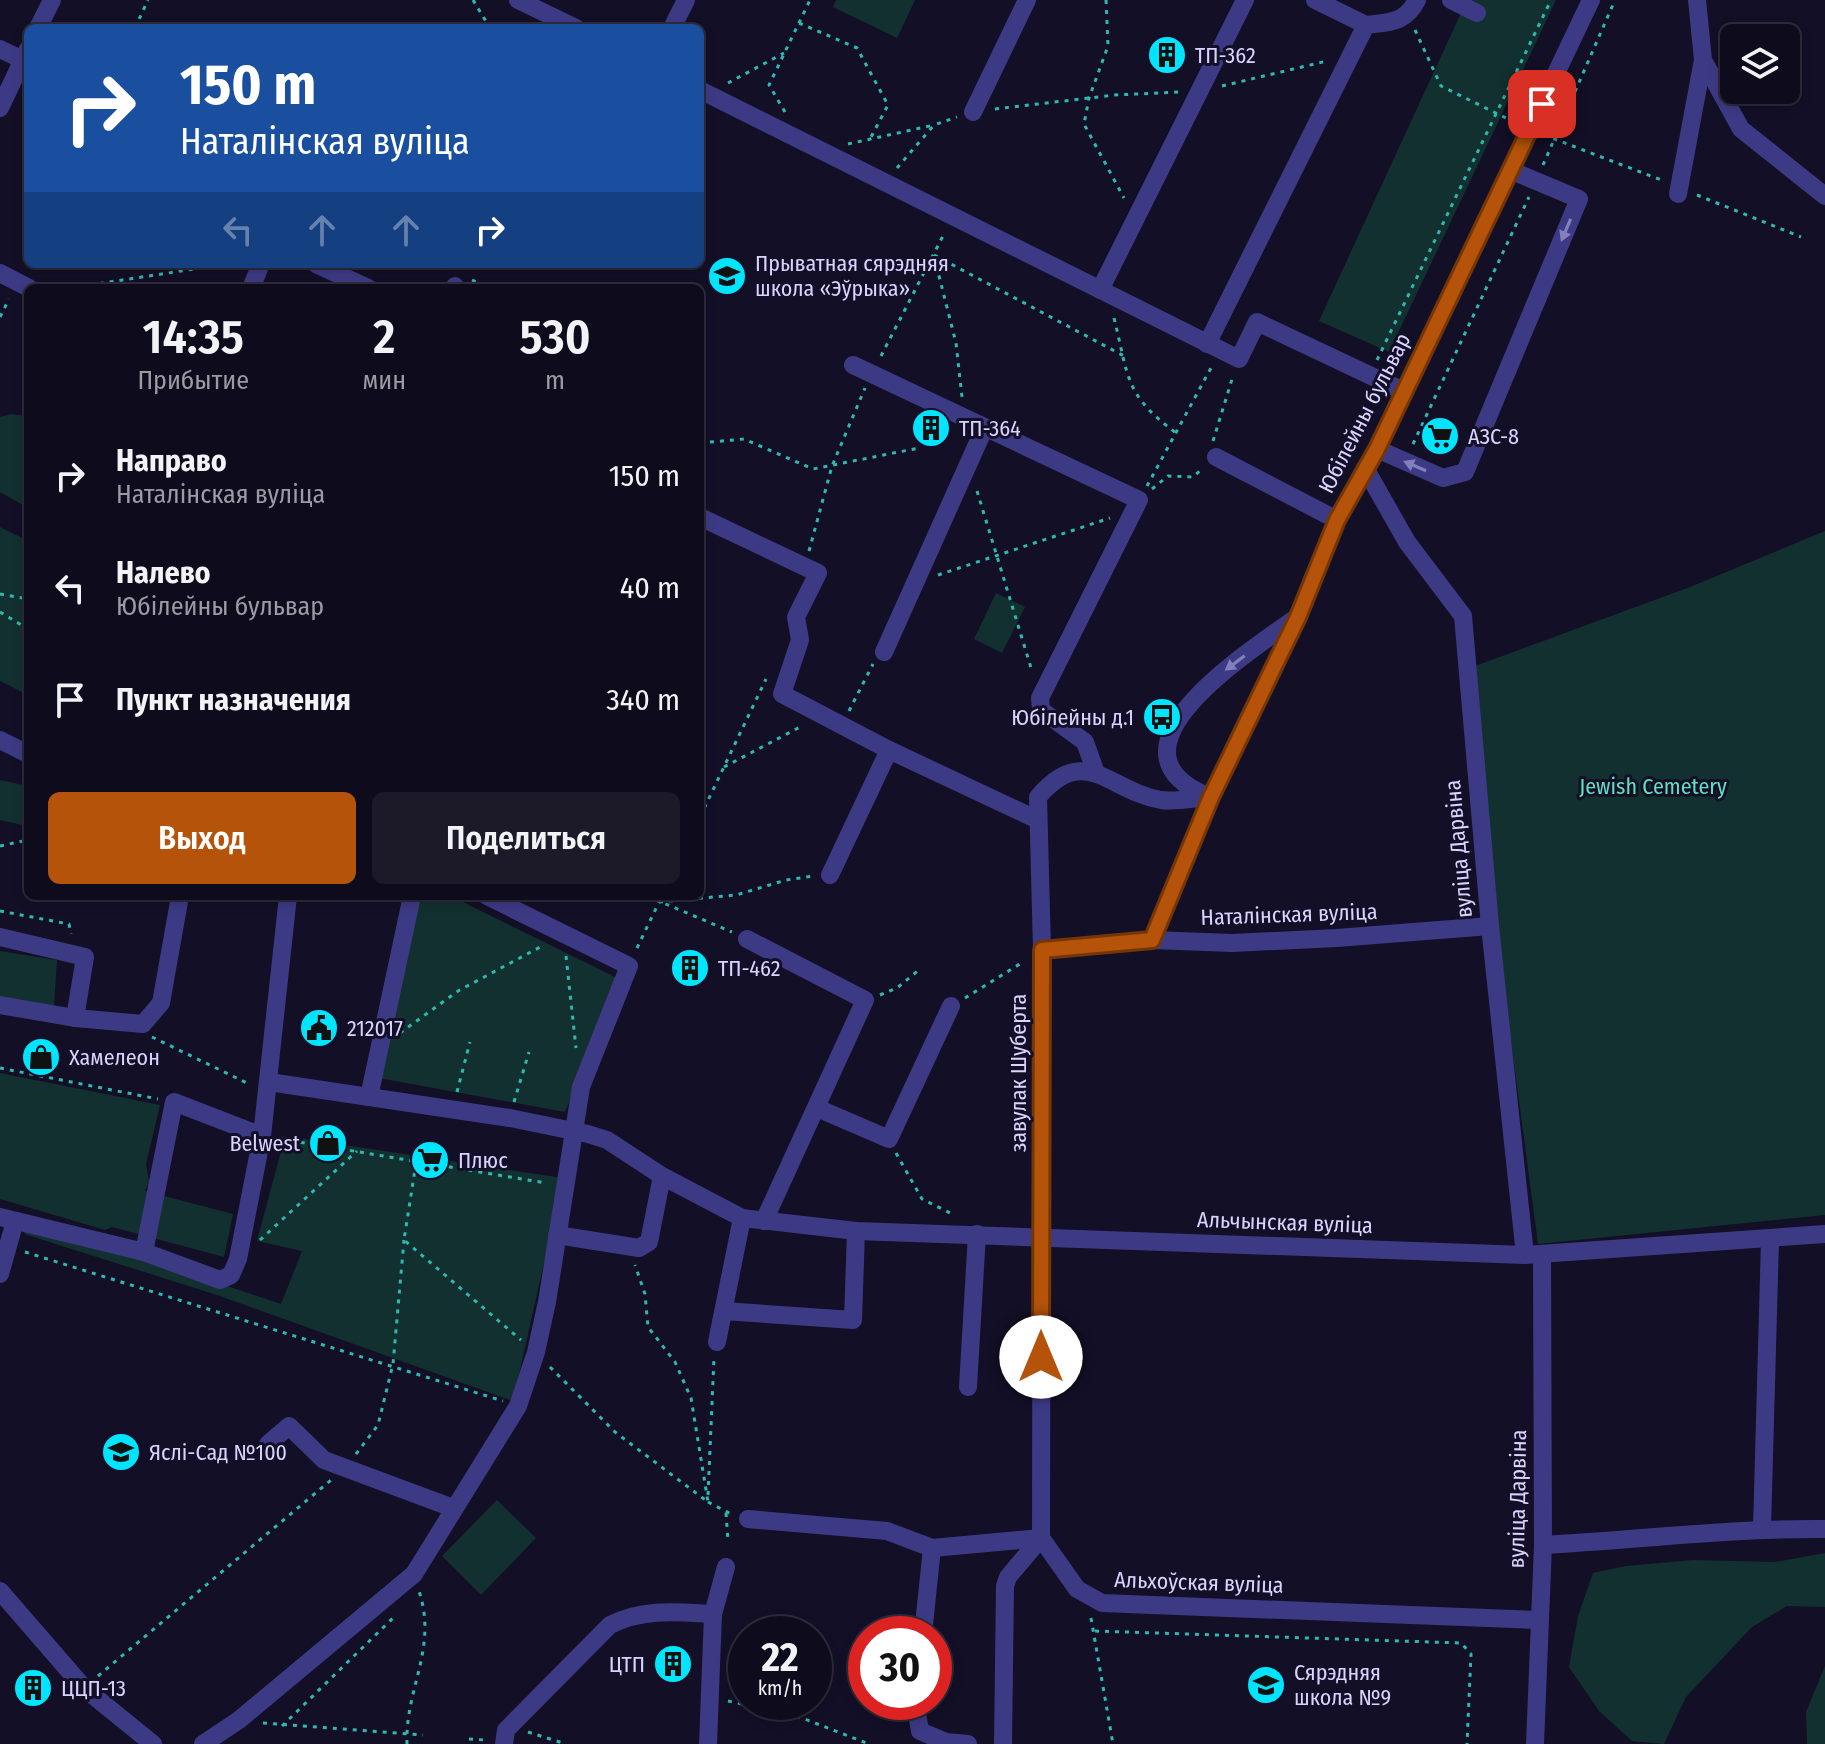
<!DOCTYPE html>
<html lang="ru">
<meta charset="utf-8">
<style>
:root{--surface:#0e0b1c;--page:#1c1929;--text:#f1f3f6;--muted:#9b9ba3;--line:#2e2b3b;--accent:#b45309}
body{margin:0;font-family:"Fira Sans Condensed",sans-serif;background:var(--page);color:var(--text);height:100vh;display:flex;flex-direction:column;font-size:30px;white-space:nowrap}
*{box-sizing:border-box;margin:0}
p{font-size:26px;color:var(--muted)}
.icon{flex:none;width:44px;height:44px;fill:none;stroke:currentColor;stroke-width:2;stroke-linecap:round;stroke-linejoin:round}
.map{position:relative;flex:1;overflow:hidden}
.drawer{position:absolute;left:24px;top:284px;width:680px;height:616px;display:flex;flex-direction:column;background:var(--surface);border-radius:12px;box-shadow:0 4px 12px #0003,0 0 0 2px var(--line)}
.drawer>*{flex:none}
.top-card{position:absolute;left:24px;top:24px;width:680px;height:244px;border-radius:12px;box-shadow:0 4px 12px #0003,0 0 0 2px var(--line);background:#1a4fa0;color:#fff;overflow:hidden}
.tools{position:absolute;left:1720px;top:24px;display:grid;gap:16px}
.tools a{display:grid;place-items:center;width:80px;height:80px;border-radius:12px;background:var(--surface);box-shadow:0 4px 12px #0003,0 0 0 2px var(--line);font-size:40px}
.speed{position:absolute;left:728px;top:1616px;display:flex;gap:16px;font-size:40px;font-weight:700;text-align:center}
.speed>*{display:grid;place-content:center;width:104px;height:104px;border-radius:50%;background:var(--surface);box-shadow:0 4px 12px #0003,0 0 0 2px var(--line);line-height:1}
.speed small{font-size:20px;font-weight:400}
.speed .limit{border:12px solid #d22;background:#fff;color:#111}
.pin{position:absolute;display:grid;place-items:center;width:68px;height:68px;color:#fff;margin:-34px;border-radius:16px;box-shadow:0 4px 12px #0006}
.me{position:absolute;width:88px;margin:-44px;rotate:0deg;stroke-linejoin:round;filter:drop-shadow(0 0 6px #0008)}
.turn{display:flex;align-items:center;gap:28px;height:168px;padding:0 24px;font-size:36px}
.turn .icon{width:104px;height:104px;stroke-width:2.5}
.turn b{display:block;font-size:56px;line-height:68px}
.lanes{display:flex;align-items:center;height:76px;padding:0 24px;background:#0003;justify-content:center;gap:40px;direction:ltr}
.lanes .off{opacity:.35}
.eta{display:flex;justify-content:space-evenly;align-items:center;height:136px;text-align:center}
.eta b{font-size:48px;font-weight:600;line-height:56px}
.primary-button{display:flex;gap:16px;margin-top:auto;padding:16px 24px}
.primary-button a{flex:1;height:92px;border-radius:12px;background:var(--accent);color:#fff;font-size:32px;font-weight:600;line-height:92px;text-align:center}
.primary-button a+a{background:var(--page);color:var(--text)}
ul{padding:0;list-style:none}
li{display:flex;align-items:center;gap:24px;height:112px;padding:0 24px}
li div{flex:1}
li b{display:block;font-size:30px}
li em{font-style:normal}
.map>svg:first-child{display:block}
.green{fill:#12302f}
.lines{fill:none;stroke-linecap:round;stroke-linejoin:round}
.path{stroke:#2fb8b0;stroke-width:3;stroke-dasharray:4 6;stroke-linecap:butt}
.minor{stroke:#3d3a85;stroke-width:18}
.oneway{fill:#837fbc}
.route-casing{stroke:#753606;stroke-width:20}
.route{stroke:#b45309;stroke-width:14}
.labels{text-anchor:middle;stroke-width:6;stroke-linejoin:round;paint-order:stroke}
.poi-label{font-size:22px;fill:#d9d4ff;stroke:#130f26;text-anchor:start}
.street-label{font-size:22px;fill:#d9d4ff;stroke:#130f26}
.park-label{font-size:22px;fill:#5fe0c0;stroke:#130f26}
</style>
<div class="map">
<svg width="1825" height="1744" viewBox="0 0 1825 1744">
<rect width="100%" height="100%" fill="#130f26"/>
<g class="green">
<path d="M836,0H915L897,38L833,7Z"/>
<path d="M1467,0H1556L1389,352L1319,321Z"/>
<path d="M11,414L28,416V508L0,492V417Z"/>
<path d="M0,527L28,541V695L0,681Z"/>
<path d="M1825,531V1215L1538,1244L1497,935L1467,669L1690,587Z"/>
<path d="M996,593L1025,607L1002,653L974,639Z"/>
<path d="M0,780L28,786L22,825L0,820Z"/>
<path d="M415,896H451L619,979L565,1112L373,1077Z"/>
<path d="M0,951L57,960L54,1007L0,997Z"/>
<path d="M0,1073L160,1105L146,1164L149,1182L145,1191L233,1214L224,1257L112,1227L105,1230L0,1199Z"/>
<path d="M285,1136L563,1178L513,1401L217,1295L24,1234L29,1220L281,1304L302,1251L257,1241Z"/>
<path d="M497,1500L536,1538L481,1595L442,1556Z"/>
<path d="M1825,1553V1607L1787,1606L1752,1627L1686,1697L1664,1744L1632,1741L1599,1711L1569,1667L1578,1616L1593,1573L1626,1566L1693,1560L1775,1562Z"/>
<path d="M1825,1666V1744H1807L1806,1712Z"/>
</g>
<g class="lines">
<g class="path">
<path d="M473,0L490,28"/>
<path d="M1106,0L1108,46L1089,98L1084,124L1124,198"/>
<path d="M799,23L857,48L888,105L870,139"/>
<path d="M135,28L148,0"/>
<path d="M1415,30L1441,86L1512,121"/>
<path d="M728,83L784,53"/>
<path d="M1222,86L1327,61"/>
<path d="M995,109L1115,95L1179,92"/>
<path d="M785,112L769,85L810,0"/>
<path d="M1544,135L1664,181"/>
<path d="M848,144L934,125"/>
<path d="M1543,165L1615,0"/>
<path d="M897,168L934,125L957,117"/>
<path d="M1697,195L1801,237"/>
<path d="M934,255L1124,356"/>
<path d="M934,256L956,343L962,397"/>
<path d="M436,264L447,269"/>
<path d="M472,280L489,288"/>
<path d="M70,288L227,264"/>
<path d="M0,317L9,299"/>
<path d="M1114,318C1129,378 1124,394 1176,433"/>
<path d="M881,356L945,232"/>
<path d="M1377,360L1551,0"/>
<path d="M1213,441L1233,376"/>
<path d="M700,443L744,439L813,469L919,448"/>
<path d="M1413,444L1529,197"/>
<path d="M1147,486L1212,366"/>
<path d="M1152,489L1168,476L1193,477L1202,469"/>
<path d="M977,491L1032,671"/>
<path d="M809,551L832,466L865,388"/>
<path d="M938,575L1110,518"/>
<path d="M0,594L28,599"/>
<path d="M0,612L28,629"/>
<path d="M849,711L873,664"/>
<path d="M724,767L802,726"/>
<path d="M700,817L766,679"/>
<path d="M0,846L28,840"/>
<path d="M647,896L732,932"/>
<path d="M659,902L736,895L786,880L814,876"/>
<path d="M0,911L69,924L71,934"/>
<path d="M637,948L662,896"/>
<path d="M566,956L576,1048"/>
<path d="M880,995L897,988L920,969"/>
<path d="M965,998L1023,962"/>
<path d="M400,1033L458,991L544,945"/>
<path d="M152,1037L249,1084"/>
<path d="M0,1068L158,1099"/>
<path d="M457,1092L470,1042"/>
<path d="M514,1102L529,1052"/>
<path d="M281,1139L546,1183"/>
<path d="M896,1153L922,1199L954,1215"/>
<path d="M416,1163L404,1240L521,1340"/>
<path d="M260,1240L357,1151"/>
<path d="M25,1252L503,1401"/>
<path d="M550,1367L615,1432L708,1502L691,1398L675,1362L648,1327L645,1294L635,1265"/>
<path d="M356,1454L378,1425L393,1364L404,1240"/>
<path d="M708,1495L714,1358"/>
<path d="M708,1502L733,1515"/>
<path d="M726,1513L728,1541"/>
<path d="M1091,1618L1113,1744"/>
<path d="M1095,1631L1461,1643L1471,1654L1467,1744"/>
<path d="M98,1676L331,1480"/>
<path d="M728,1701L797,1716L869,1744"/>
<path d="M263,1723L423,1735"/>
<path d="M282,1726L394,1617"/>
<path d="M528,1732L566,1744"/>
<path d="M469,1739L485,1740"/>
<path d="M407,1744C405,1688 438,1649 419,1591"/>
</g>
<g class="minor">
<path d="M518,0L576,28"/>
<path d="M1315,0L1366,25"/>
<path d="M1451,0L1477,13"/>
<path d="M1697,0L1703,60L1741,129L1825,196"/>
<path d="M38,28L52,0"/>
<path d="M672,28L686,0"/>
<path d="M0,49L23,60"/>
<path d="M700,90L1239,359L1257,322L1403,391"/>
<path d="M0,108L28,49"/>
<path d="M973,112L1027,0"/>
<path d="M1678,194L1703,60"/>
<path d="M316,264L368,288"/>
<path d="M0,273L29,288"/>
<path d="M251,288L261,264"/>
<path d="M454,288L455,286"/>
<path d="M1100,290L1245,0"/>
<path d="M1207,344L1366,25C1391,22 1405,23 1417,0"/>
<path d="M853,365L1139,500L1040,698L1041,710L1085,742L1096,773"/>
<path d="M1377,449L1443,478L1465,472L1579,199L1512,171"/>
<path d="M1216,457L1337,520"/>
<path d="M1365,468L1407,542L1463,616L1490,926L1525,1255"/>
<path d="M700,517L818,573L796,617L800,640L782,694L889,750L1038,820"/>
<path d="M884,652L984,429"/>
<path d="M0,740L28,754"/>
<path d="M1205,795C1097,748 1249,652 1293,620"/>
<path d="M830,875L889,750"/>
<path d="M0,937L85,957L75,1018"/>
<path d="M747,939L865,1000L764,1221"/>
<path d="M1152,940L1211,797L1298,617L1337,520L1377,449L1591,0"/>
<path d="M1042,950L1152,940L1232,943L1337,938L1490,926"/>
<path d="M0,1005L75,1018L143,1024L161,1003L180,896"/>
<path d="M269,1082L510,1118L588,1134L607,1140L662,1176L742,1218L856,1231L1525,1255L1825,1234"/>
<path d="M369,1097L412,896"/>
<path d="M817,1108L889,1139L951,1006"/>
<path d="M0,1217L144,1252L220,1280L231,1275L238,1259L262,1136L288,896"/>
<path d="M557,1235L639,1248L649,1242L662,1176"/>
<path d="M144,1252L174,1102L262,1136"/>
<path d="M0,1274L15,1221"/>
<path d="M724,1311L853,1320L856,1231"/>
<path d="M717,1342L742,1218"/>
<path d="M968,1387L977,1234"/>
<path d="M268,1444L289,1426L324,1460L453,1508"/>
<path d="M748,1519L887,1531L932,1548L1041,1538"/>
<path d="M1762,1528L1770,1240"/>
<path d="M1041,1538L1042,950L1038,797C1085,742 1109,791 1161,800C1176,802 1195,798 1211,797"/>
<path d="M1041,1538L1077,1589L1102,1603L1537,1620"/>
<path d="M1543,1545C1637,1540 1731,1528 1825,1529"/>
<path d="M0,1591L84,1688L153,1744"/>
<path d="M923,1634L932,1548"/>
<path d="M915,1702L920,1731L946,1742L968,1744"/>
<path d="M203,1744L239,1720L414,1574L518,1406L536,1352L547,1302L581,1087L629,966L487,896"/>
<path d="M504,1744L506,1730L610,1625C643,1608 677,1612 713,1614"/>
<path d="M708,1744L713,1614L726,1567"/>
<path d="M1003,1744L1005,1586L1008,1577L1041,1538"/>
<path d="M1535,1744L1543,1545L1542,1255"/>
</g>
</g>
<defs><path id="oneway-solid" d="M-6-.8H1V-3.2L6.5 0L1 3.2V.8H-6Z" transform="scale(2)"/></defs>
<g class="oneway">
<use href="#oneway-solid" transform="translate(1566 230) rotate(113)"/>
<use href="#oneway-solid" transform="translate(1415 466) rotate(-157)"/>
<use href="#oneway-solid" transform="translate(1235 663) rotate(143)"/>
</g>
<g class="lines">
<defs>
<path id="route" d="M1041,1357L1042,950L1152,940L1211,797L1298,617L1337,520L1377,449L1542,104"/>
</defs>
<use href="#route" class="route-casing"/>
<use href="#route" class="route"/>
</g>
<defs>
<symbol id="building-disc" viewBox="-11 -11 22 22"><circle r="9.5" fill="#00e5ff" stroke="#130f26"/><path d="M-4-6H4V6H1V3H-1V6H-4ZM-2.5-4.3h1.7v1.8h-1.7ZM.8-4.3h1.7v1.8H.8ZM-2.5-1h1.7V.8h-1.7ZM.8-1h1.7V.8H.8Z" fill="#111"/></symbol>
<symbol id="school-disc" viewBox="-11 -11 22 22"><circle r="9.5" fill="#00e5ff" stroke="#130f26"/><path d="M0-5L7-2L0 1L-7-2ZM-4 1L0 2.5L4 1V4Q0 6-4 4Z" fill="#111"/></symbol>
<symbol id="supermarket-disc" viewBox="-11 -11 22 22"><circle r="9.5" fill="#00e5ff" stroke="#130f26"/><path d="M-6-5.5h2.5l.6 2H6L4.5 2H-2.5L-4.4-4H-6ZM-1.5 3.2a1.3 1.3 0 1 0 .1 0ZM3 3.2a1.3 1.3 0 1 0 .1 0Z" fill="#111"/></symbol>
<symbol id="bus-disc" viewBox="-11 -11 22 22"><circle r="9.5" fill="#00e5ff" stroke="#130f26"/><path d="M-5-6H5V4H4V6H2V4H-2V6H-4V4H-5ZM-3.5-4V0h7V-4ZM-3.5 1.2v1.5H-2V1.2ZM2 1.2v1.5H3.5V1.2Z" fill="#111"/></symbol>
<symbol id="civic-disc" viewBox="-11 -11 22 22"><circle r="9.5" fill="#00e5ff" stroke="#130f26"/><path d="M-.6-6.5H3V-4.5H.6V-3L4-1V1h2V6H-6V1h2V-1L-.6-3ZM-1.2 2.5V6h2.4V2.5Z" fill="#111"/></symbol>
<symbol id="shop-disc" viewBox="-11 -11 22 22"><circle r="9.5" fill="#00e5ff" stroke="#130f26"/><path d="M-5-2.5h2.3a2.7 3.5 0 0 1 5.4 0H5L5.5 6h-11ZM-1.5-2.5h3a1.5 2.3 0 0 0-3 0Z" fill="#111"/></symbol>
</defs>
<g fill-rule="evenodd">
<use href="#building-disc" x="1145" y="33" width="44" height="44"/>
<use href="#school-disc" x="705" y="254" width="44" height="44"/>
<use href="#building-disc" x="909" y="406" width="44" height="44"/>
<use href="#supermarket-disc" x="1418" y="414" width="44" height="44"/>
<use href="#bus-disc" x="1140" y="695" width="44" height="44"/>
<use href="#building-disc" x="668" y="946" width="44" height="44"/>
<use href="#civic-disc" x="297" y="1006" width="44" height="44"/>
<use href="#shop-disc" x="19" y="1035" width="44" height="44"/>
<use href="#shop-disc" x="306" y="1121" width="44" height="44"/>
<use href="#supermarket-disc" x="408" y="1138" width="44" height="44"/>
<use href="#school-disc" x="99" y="1430" width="44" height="44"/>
<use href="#building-disc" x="651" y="1642" width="44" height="44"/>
<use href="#school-disc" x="1244" y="1663" width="44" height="44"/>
<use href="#building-disc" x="11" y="1666" width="44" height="44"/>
</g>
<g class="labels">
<g class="poi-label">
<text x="1195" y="63">ТП-362</text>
<text x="755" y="271">Прыватная сярэдняя<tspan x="755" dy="25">школа «Эўрыка»</tspan></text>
<text x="959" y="436">ТП-364</text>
<text x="1468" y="444">АЗС-8</text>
<text x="1134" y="725" text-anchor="end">Юбілейны д.1</text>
<text x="718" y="976">ТП-462</text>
<text x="347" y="1036">212017</text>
<text x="69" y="1065">Хамелеон</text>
<text x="300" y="1151" text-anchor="end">Belwest</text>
<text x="458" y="1168">Плюс</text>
<text x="149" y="1460">Яслі-Сад №100</text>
<text x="645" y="1672" text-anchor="end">ЦТП</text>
<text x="1294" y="1680">Сярэдняя<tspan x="1294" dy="25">школа №9</tspan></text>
<text x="61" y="1696">ЦЦП-13</text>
</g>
<g class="street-label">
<text transform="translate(1364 413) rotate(-63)" y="8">Юбілейны бульвар</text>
<text transform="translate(1458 849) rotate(-95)" y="8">вуліца Дарвіна</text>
<text transform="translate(1289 914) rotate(-2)" y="8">Наталінская вуліца</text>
<text transform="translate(1018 1073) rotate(-90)" y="8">завулак Шуберта</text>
<text transform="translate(1285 1222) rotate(2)" y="8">Альчынская вуліца</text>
<text transform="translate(1517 1499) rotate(-89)" y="8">вуліца Дарвіна</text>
<text transform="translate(1199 1582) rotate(2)" y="8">Альхоўская вуліца</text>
</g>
<g class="park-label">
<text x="1653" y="794">Jewish Cemetery</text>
</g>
</g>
</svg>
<div class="tools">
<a><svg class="icon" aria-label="layers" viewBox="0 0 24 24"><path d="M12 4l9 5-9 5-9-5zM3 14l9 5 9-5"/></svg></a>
</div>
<div class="speed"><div>22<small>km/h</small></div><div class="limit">30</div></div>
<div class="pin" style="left:1542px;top:104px;background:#d93025"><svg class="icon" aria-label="arrive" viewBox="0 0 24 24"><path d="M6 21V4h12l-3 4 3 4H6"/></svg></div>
<svg class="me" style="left:1041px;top:1357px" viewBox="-20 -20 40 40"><circle r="19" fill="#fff"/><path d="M0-13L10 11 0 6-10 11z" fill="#b45309"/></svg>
<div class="top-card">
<div class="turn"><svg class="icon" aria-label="right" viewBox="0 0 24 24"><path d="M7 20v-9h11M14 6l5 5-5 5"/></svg><div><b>150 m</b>Наталінская вуліца</div></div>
<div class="lanes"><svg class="icon off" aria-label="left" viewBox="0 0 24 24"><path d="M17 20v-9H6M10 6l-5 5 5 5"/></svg><svg class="icon off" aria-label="ahead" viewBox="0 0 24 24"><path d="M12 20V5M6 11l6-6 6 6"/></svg><svg class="icon off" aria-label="ahead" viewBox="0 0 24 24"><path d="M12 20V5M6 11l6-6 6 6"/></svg><svg class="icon" aria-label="right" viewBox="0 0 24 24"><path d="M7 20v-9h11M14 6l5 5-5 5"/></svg></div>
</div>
<section class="drawer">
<div class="eta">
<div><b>14:35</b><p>Прибытие</p></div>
<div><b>2</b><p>мин</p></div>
<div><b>530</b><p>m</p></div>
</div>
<ul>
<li><svg class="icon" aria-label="right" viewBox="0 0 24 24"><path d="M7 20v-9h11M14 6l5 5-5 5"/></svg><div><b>Направо</b><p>Наталінская вуліца</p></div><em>150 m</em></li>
<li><svg class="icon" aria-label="left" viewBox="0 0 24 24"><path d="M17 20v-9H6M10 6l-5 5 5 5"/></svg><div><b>Налево</b><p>Юбілейны бульвар</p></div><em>40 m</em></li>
<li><svg class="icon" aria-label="arrive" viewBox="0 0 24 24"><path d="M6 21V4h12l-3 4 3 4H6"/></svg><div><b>Пункт назначения</b></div><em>340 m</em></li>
</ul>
<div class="primary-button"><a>Выход</a><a>Поделиться</a></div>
</section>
</div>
